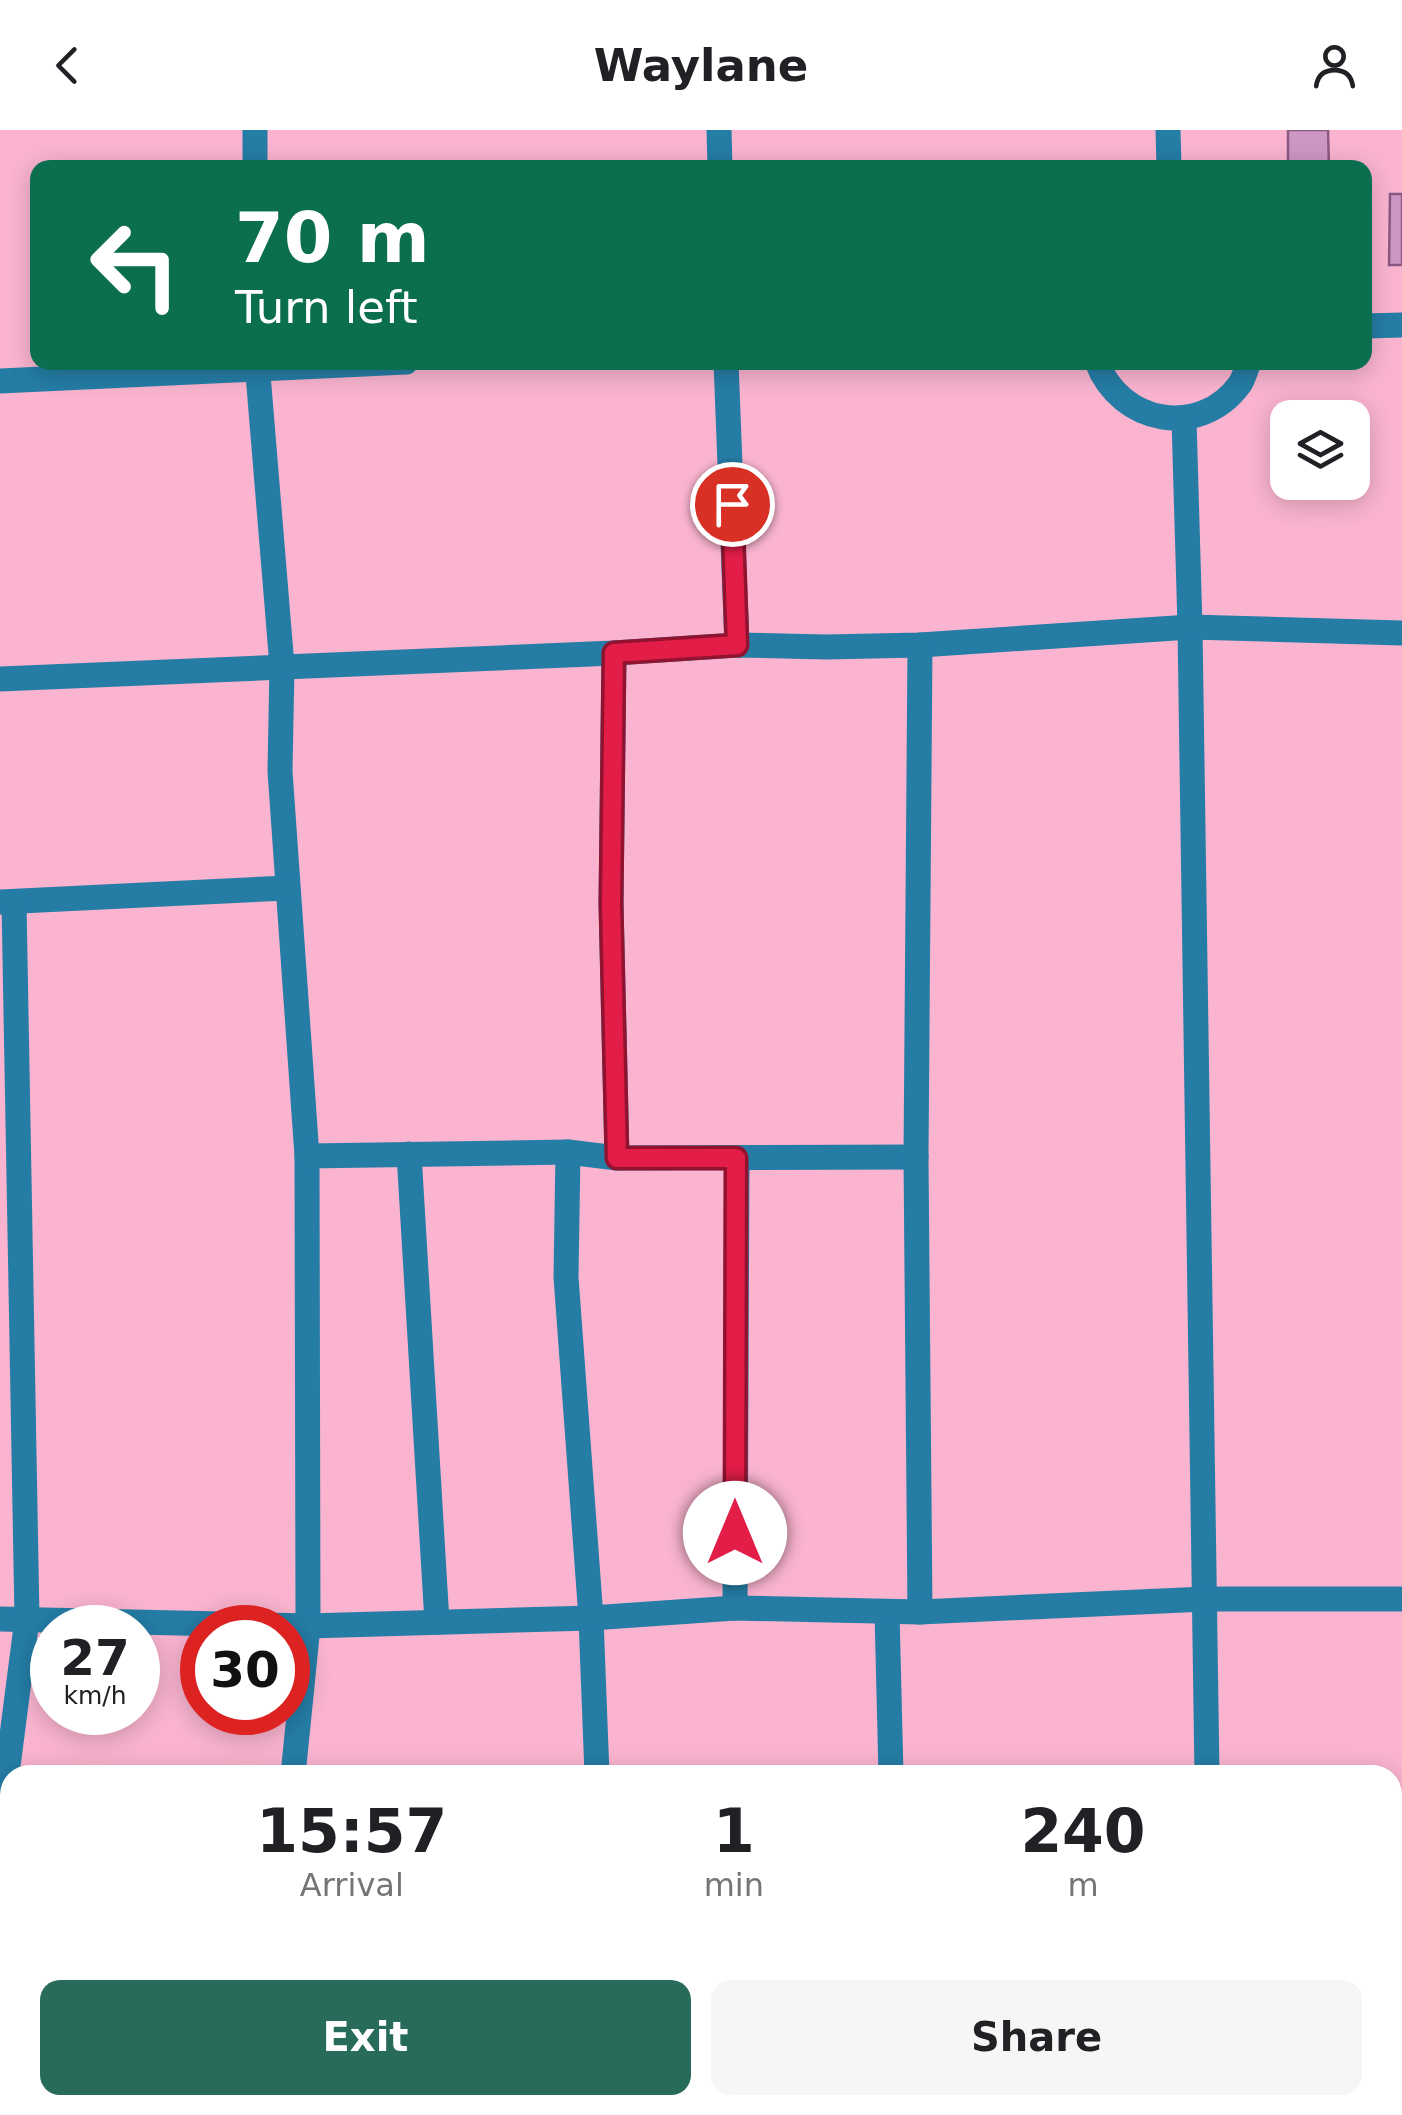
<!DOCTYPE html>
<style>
:root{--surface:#fff;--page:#f6f6f6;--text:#202124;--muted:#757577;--accent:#296b5a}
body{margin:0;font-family:"DejaVu Sans",sans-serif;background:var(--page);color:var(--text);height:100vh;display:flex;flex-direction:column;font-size:38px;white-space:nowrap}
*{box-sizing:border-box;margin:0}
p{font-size:32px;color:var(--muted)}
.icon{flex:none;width:55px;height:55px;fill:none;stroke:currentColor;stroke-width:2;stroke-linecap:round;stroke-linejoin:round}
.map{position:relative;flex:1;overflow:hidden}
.panel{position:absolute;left:0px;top:1635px;width:1402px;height:350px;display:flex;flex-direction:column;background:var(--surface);border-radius:30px 30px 0 0;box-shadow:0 5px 25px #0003}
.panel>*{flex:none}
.hud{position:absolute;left:30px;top:30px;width:1342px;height:210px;border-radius:20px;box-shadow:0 5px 25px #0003;background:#0b6e4f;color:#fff;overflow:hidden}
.fabs{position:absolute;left:1270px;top:270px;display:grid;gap:20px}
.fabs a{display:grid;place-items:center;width:100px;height:100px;border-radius:20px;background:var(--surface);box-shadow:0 5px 25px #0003;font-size:50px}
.speed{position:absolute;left:30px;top:1475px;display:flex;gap:20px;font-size:50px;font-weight:700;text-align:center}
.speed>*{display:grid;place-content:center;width:130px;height:130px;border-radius:50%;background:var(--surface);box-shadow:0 5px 25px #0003;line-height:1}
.speed small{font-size:25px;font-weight:400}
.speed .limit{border:15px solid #d22;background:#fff;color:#111}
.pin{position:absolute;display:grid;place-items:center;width:85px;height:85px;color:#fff;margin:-42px;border:5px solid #fff;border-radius:50%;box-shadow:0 2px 10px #0007}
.me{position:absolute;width:110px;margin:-55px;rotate:0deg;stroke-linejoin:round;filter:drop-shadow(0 0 8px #0008)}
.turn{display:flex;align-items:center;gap:35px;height:210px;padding:0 40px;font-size:45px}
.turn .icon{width:130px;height:130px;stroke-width:2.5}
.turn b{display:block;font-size:70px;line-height:85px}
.eta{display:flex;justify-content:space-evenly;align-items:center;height:170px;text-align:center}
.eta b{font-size:60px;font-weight:700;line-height:70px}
.primary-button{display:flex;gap:20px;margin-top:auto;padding:20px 40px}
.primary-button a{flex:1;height:115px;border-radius:20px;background:var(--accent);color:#fff;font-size:40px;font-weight:700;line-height:115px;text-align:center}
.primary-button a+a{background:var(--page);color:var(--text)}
header{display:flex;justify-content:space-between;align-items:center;height:130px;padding:0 40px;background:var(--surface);font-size:45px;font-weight:700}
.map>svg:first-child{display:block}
.building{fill:#ce97c3;stroke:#8b5982;stroke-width:2.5}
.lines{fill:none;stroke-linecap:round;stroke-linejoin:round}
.minor{stroke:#257da6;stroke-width:25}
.route-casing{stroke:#92132f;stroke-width:25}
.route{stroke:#e11d48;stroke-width:18}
</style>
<header><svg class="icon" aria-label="back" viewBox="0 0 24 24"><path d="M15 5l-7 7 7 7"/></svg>Waylane<svg class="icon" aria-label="person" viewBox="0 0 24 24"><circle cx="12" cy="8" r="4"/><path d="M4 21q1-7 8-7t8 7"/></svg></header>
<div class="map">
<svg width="1402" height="1985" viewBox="0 0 1402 1985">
<rect width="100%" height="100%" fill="#fab4cf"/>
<g class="building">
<path d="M1288,0H1328L1329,38H1288Z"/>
<path d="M1390,64H1402V135H1389Z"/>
<rect x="976" y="1975" width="95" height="6"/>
<rect x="1338" y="1975" width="64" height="10"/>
</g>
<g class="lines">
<g class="minor">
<path d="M255,0V38"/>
<path d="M719,0L720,38"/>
<path d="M1168,0L1169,38"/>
<path d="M1365,196L1402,195"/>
<path d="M257,232L282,536L280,641L307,1026L308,1496L293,1645"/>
<path d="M726,232L737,515"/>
<path d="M1097,232C1120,294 1200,309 1240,254C1244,248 1246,239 1249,232"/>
<path d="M0,251L406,232"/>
<path d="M1184,289L1190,497L1207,1645"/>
<path d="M614,523L611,773L617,1028"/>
<path d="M0,549L614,523L737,515L826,517L920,515L1190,497L1402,503"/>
<path d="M0,772L287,758"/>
<path d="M568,1022L566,1147L591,1488L597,1645"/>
<path d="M409,1024L437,1492"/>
<path d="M307,1026L568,1022L617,1028L916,1027"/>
<path d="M735,1478L737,1028"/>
<path d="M887,1482L891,1645"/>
<path d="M920,1482L916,1027L920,515"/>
<path d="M0,1489L308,1496L591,1488L735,1478L920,1482L1205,1469H1402"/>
<path d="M0,1698L27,1489L14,772"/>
<path d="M0,1753L10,1754"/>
<path d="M1392,1858H1402"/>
<path d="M607,1975V1985"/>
<path d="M731,1975V1985"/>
<path d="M902,1975V1985"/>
<path d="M280,1985V1975"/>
<path d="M1195,1985L1196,1975"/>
</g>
</g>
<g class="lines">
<defs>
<path id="route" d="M732,374L737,515L614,523L611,774L617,1028H736L735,1403"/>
</defs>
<use href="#route" class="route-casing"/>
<use href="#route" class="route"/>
</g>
</svg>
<div class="fabs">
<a><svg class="icon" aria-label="layers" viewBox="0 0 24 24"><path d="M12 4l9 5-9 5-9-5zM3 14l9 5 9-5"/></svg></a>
</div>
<div class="speed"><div>27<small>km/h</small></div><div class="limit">30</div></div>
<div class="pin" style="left:732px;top:374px;background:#d93025"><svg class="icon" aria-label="arrive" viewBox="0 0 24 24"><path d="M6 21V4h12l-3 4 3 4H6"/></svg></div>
<svg class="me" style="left:735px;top:1403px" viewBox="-20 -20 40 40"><circle r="19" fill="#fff"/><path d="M0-13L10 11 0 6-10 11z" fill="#e11d48"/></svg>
<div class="hud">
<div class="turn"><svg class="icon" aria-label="left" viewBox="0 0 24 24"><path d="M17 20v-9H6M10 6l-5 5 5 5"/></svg><div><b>70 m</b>Turn left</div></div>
</div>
<section class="panel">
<div class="eta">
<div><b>15:57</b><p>Arrival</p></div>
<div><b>1</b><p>min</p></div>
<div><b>240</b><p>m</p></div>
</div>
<div class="primary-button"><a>Exit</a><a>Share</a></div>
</section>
</div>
